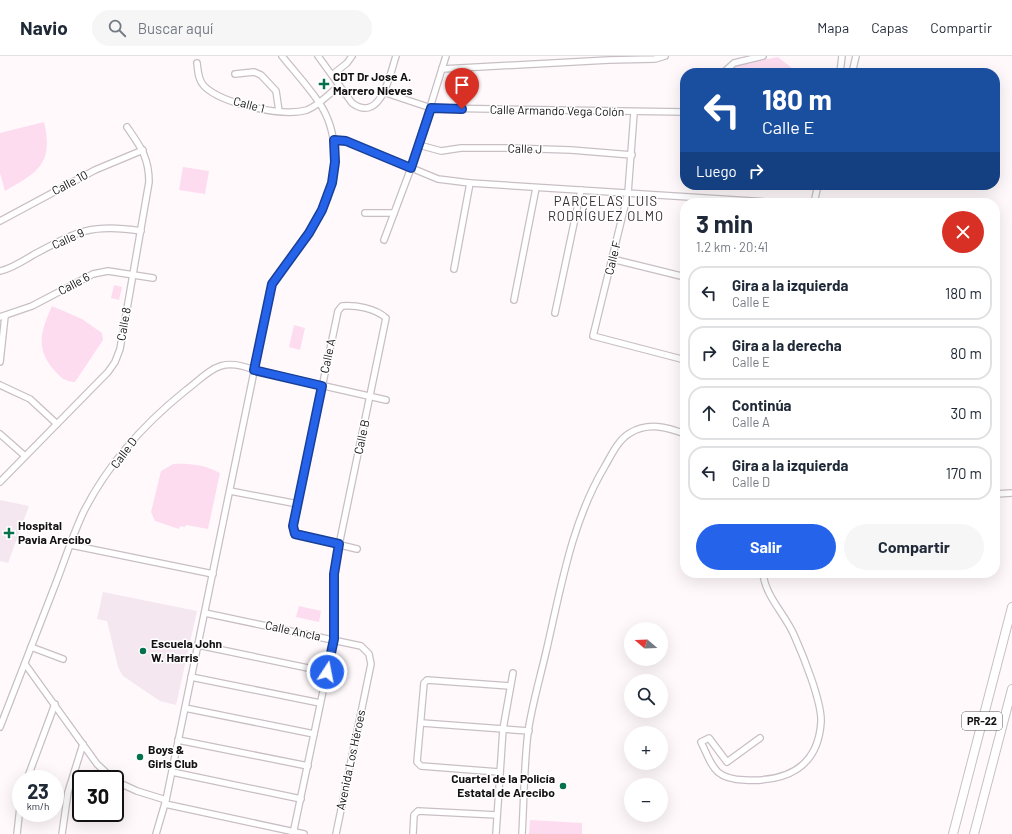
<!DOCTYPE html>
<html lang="es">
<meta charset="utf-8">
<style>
:root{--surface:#fff;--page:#f6f6f7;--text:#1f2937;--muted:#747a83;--line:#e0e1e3;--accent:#2563eb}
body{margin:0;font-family:Barlow,sans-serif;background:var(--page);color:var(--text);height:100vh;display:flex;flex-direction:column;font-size:15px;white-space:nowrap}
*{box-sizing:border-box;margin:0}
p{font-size:13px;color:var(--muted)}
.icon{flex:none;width:22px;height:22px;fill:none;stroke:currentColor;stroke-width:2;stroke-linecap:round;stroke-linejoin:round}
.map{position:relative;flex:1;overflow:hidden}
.drawer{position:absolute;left:680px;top:142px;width:320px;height:380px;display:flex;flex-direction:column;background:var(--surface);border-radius:16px;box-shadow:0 4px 16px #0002}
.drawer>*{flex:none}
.banner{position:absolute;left:680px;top:12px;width:320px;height:122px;border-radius:16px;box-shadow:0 4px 16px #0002;background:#1a4fa0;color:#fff;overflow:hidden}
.needle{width:26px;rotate:289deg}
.tools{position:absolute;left:624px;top:566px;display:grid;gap:8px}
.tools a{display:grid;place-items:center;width:44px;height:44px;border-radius:50%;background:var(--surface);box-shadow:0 4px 16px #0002;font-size:20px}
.speed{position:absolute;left:12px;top:714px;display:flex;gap:8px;font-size:20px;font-weight:700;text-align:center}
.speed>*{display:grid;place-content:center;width:52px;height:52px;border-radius:50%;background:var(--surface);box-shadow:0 4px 16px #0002;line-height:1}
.speed small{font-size:10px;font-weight:400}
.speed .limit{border:2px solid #111;border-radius:6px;background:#fff;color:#111}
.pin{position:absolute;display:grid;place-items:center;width:34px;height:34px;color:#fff;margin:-41px -17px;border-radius:50% 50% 50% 0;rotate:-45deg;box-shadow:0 0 4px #0007}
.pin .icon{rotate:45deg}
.me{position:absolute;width:44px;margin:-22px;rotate:11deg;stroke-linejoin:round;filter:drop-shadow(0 0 3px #0008)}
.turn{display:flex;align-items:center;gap:14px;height:84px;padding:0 16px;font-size:18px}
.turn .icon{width:52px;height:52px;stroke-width:2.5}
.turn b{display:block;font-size:28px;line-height:34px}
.then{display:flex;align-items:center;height:38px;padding:0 16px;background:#0003;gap:8px;font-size:15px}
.round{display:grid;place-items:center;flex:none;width:42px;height:42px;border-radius:21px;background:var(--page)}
.headline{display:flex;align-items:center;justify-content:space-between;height:68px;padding:0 16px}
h1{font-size:24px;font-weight:700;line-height:30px}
.button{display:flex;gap:8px;margin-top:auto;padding:8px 16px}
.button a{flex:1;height:46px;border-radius:24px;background:var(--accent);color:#fff;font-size:16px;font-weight:700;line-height:46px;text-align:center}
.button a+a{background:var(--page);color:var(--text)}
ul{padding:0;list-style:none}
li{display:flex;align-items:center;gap:12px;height:54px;margin:0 8px 6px;padding:0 8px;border:2px solid var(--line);border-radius:16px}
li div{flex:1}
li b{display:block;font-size:15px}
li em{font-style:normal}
header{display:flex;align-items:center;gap:24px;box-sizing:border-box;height:56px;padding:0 20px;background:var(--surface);border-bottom:1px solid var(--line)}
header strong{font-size:19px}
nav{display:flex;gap:22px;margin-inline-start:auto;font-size:14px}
.search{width:280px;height:36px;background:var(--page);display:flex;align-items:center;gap:10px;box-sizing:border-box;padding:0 14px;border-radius:22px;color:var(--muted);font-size:15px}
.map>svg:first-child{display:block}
.built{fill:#f4e7ef}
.green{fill:#fddcf0}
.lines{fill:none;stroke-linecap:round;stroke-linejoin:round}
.minor-casing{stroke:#c8bfc5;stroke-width:8}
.highway-casing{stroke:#c8bfc5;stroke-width:10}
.minor{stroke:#fff;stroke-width:5.5}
.highway{stroke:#fff;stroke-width:8}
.route-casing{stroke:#184099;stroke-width:10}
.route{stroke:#2563eb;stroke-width:7}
.poi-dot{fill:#03724c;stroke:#fff;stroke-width:1.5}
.labels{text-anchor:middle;stroke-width:3;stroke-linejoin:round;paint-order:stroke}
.shield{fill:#fff;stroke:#5a585a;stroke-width:1}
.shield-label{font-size:11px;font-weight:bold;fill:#141113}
.poi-label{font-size:12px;font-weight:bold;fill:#141113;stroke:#fff;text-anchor:start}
.street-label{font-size:12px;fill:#141113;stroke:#fff}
.neighbourhood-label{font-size:13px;letter-spacing:1px;fill:#342d31;stroke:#fff}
</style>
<header>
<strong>Navio</strong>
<div class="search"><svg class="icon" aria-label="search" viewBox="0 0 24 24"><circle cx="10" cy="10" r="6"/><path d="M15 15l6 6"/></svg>Buscar aquí</div>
<nav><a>Mapa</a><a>Capas</a><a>Compartir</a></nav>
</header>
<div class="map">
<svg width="1012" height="778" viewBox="0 0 1012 778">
<rect width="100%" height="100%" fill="#fff9fc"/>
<g class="built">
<path d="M0,444L29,450L8,507L0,505Z"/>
<path d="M103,536L197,555L176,649L160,645L123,620L118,611L107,565L97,563Z"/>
</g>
<g class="green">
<path d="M778,1L798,17H728L736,9Z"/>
<path d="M44,66C54,108 38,116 5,135L0,117V77Z"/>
<path d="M183,111L209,115L205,138L179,134Z"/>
<path d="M114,229L122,231L119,244L111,242Z"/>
<path d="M52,250L82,263L102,277L103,284L75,326C65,326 60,321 54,314C35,292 41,275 52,250Z"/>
<path d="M294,269L305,272L300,294L289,291Z"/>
<path d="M173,408C188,407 206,409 220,417L208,473L186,469L185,471L180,470L179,473L155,465L151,456L161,415Z"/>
<path d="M299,550L321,555L319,566L296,561Z"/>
<path d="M530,764L582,767V778H529Z"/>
</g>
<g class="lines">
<defs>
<g id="minor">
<path d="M318,0L352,47C381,68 390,18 396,0"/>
<path d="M197,7C198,15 198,24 204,30C222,48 283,61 307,54C318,50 330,37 339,30"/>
<path d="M442,13L609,4L655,3L665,0"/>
<path d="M723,17L734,7L763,0"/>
<path d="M840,17L842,0"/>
<path d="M852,17L856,0"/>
<path d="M235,18L254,16L261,19L276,35L279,55"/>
<path d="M332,19L347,7L352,0"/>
<path d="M383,36L431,52L685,56"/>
<path d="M634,57L628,137L593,280L685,304"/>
<path d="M334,84L346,85L438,123L470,127L783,147"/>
<path d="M419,89L441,95L461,92H508L571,94L632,99"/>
<path d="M814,147L818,129"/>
<path d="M365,157H394"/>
<path d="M0,165L95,114L143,94"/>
<path d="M384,184L411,112L446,0"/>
<path d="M612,203L685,221"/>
<path d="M454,213L470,127"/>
<path d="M0,215C11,213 23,205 33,199C76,176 90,167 141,175"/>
<path d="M514,244L536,132"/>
<path d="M555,257L581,134"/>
<path d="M0,261L32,250L93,218L108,215L153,222"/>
<path d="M0,306L5,260"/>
<path d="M0,329L30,343L57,368"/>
<path d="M0,378L25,400"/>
<path d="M0,426L108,316L115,306L120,293L149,126C149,101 140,90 127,71"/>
<path d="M230,435L298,448"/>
<path d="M995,438L1012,437"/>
<path d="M71,489L213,518"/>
<path d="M205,557L361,590L369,598L371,608L336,778"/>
<path d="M198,589L327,616"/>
<path d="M31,591L63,603"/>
<path d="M25,608L97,708L113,723"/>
<path d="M191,621L320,647"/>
<path d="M185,652L314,678"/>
<path d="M422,667L529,675"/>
<path d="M0,671C18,624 36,578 54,532C64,507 72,480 84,455C108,408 144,368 185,335C211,315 219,300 254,314L386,344"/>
<path d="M760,682L727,706L709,682L701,686C713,711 714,723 745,724C786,726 818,712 821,666C822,646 803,599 794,579C785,558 765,540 763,517"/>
<path d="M178,684L308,710"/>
<path d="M172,716L301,743"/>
<path d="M499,716L421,710L417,706L424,627L427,624L510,630"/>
<path d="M27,723L55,648"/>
<path d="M115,725L137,735L166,744"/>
<path d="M165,748L304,778"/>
<path d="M17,778L21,742"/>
<path d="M62,778L68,736L83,688"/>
<path d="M156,778L166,744L272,228C289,204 309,181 322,155C339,122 340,76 318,45C307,29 294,15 282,0"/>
<path d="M293,778L334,583V518L339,489L386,262C375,252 356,249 342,250L338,255L293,470L295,478L357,493"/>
<path d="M413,778L414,759L418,755L497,759"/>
<path d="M496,778L503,673L513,617"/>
<path d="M522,778C524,744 524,709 528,676C532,649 540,622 546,596C561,532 571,467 605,410C612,398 618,384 630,377C648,366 667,371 685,378"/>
</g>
<g id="highway">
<path d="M953,778L1012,551"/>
<path d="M974,778L1012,633"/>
</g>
</defs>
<use href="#minor" class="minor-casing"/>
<use href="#highway" class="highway-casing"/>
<use href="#minor" class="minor"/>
<use href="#highway" class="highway"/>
</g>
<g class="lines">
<defs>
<path id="route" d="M327,616L334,583V518L339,488L295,478L293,470L322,330L254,314L272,228L309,177L322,154L332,127L335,106L334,84L346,85L411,112L431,52L462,53"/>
</defs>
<use href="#route" class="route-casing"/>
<use href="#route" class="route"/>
</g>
<g class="poi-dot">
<path d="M322 22h4v4h4v4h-4v4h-4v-4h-4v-4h4z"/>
<path d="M7 471h4v4h4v4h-4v4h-4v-4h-4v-4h4z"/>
<circle cx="143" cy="595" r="4"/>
<circle cx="140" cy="701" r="4"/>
<circle cx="563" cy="730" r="4"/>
</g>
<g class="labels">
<rect class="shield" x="962" y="656" width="40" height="18" rx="3"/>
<g class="shield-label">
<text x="982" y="669">PR-22</text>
</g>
<g class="poi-label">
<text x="333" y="25">CDT Dr Jose A.<tspan x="333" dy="14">Marrero Nieves</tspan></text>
<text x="18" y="474">Hospital<tspan x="18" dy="14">Pavia Arecibo</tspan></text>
<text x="151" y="592">Escuela John<tspan x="151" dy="14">W. Harris</tspan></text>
<text x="148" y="698">Boys &amp;<tspan x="148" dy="14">Girls Club</tspan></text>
<text x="555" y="727" text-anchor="end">Cuartel de la Policía<tspan x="555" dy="14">Estatal de Arecibo</tspan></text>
</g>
<g class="street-label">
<text transform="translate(249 49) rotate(15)" y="4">Calle 1</text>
<text transform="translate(557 55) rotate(1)" y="4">Calle Armando Vega Colón</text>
<text transform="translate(525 93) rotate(2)" y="4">Calle J</text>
<text transform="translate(70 127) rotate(-28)" y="4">Calle 10</text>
<text transform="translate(68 183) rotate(-24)" y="4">Calle 9</text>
<text transform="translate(613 202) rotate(-76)" y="4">Calle F</text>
<text transform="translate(74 228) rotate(-28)" y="4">Calle 6</text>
<text transform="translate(124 268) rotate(-80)" y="4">Calle 8</text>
<text transform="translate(328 300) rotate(-78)" y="4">Calle A</text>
<text transform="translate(362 381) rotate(-78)" y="4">Calle B</text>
<text transform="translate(124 397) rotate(-53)" y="4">Calle D</text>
<text transform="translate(293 575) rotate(12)" y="4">Calle Ancla</text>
<text transform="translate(351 704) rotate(-78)" y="4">Avenida Los Héroes</text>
</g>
<g class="neighbourhood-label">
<text x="606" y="150">PARCELAS LUIS<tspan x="606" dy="15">RODRÍGUEZ OLMO</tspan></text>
</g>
</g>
</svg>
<div class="tools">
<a><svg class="needle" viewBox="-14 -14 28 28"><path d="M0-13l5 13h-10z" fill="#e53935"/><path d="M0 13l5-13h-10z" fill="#747a83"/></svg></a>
<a><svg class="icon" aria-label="search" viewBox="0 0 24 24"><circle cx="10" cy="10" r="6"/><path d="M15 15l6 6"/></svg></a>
<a>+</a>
<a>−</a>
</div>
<div class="speed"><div>23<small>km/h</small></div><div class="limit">30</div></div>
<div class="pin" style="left:462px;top:53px;background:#d93025"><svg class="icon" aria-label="arrive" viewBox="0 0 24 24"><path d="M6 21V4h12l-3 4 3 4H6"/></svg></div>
<svg class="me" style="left:327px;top:616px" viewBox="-20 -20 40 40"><circle r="17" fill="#2563eb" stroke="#fff" stroke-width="3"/><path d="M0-11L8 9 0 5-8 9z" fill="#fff"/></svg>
<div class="banner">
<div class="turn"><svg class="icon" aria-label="left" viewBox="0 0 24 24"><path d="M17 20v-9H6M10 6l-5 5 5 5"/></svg><div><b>180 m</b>Calle E</div></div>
<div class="then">Luego<svg class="icon" aria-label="right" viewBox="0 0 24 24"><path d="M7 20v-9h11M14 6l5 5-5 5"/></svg></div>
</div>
<section class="drawer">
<div class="headline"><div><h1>3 min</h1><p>1.2 km · 20:41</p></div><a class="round" style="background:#d93025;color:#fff"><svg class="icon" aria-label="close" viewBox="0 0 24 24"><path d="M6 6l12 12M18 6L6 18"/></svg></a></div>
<ul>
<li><svg class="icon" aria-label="left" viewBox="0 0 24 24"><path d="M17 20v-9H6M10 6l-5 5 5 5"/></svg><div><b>Gira a la izquierda</b><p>Calle E</p></div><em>180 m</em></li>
<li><svg class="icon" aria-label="right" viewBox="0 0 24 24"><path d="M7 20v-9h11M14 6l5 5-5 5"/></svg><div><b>Gira a la derecha</b><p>Calle E</p></div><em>80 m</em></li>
<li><svg class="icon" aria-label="ahead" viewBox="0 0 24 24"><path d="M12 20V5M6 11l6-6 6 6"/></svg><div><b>Continúa</b><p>Calle A</p></div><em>30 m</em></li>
<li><svg class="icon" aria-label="left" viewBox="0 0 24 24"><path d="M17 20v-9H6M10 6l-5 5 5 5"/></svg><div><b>Gira a la izquierda</b><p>Calle D</p></div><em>170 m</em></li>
</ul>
<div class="button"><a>Salir</a><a>Compartir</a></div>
</section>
</div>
